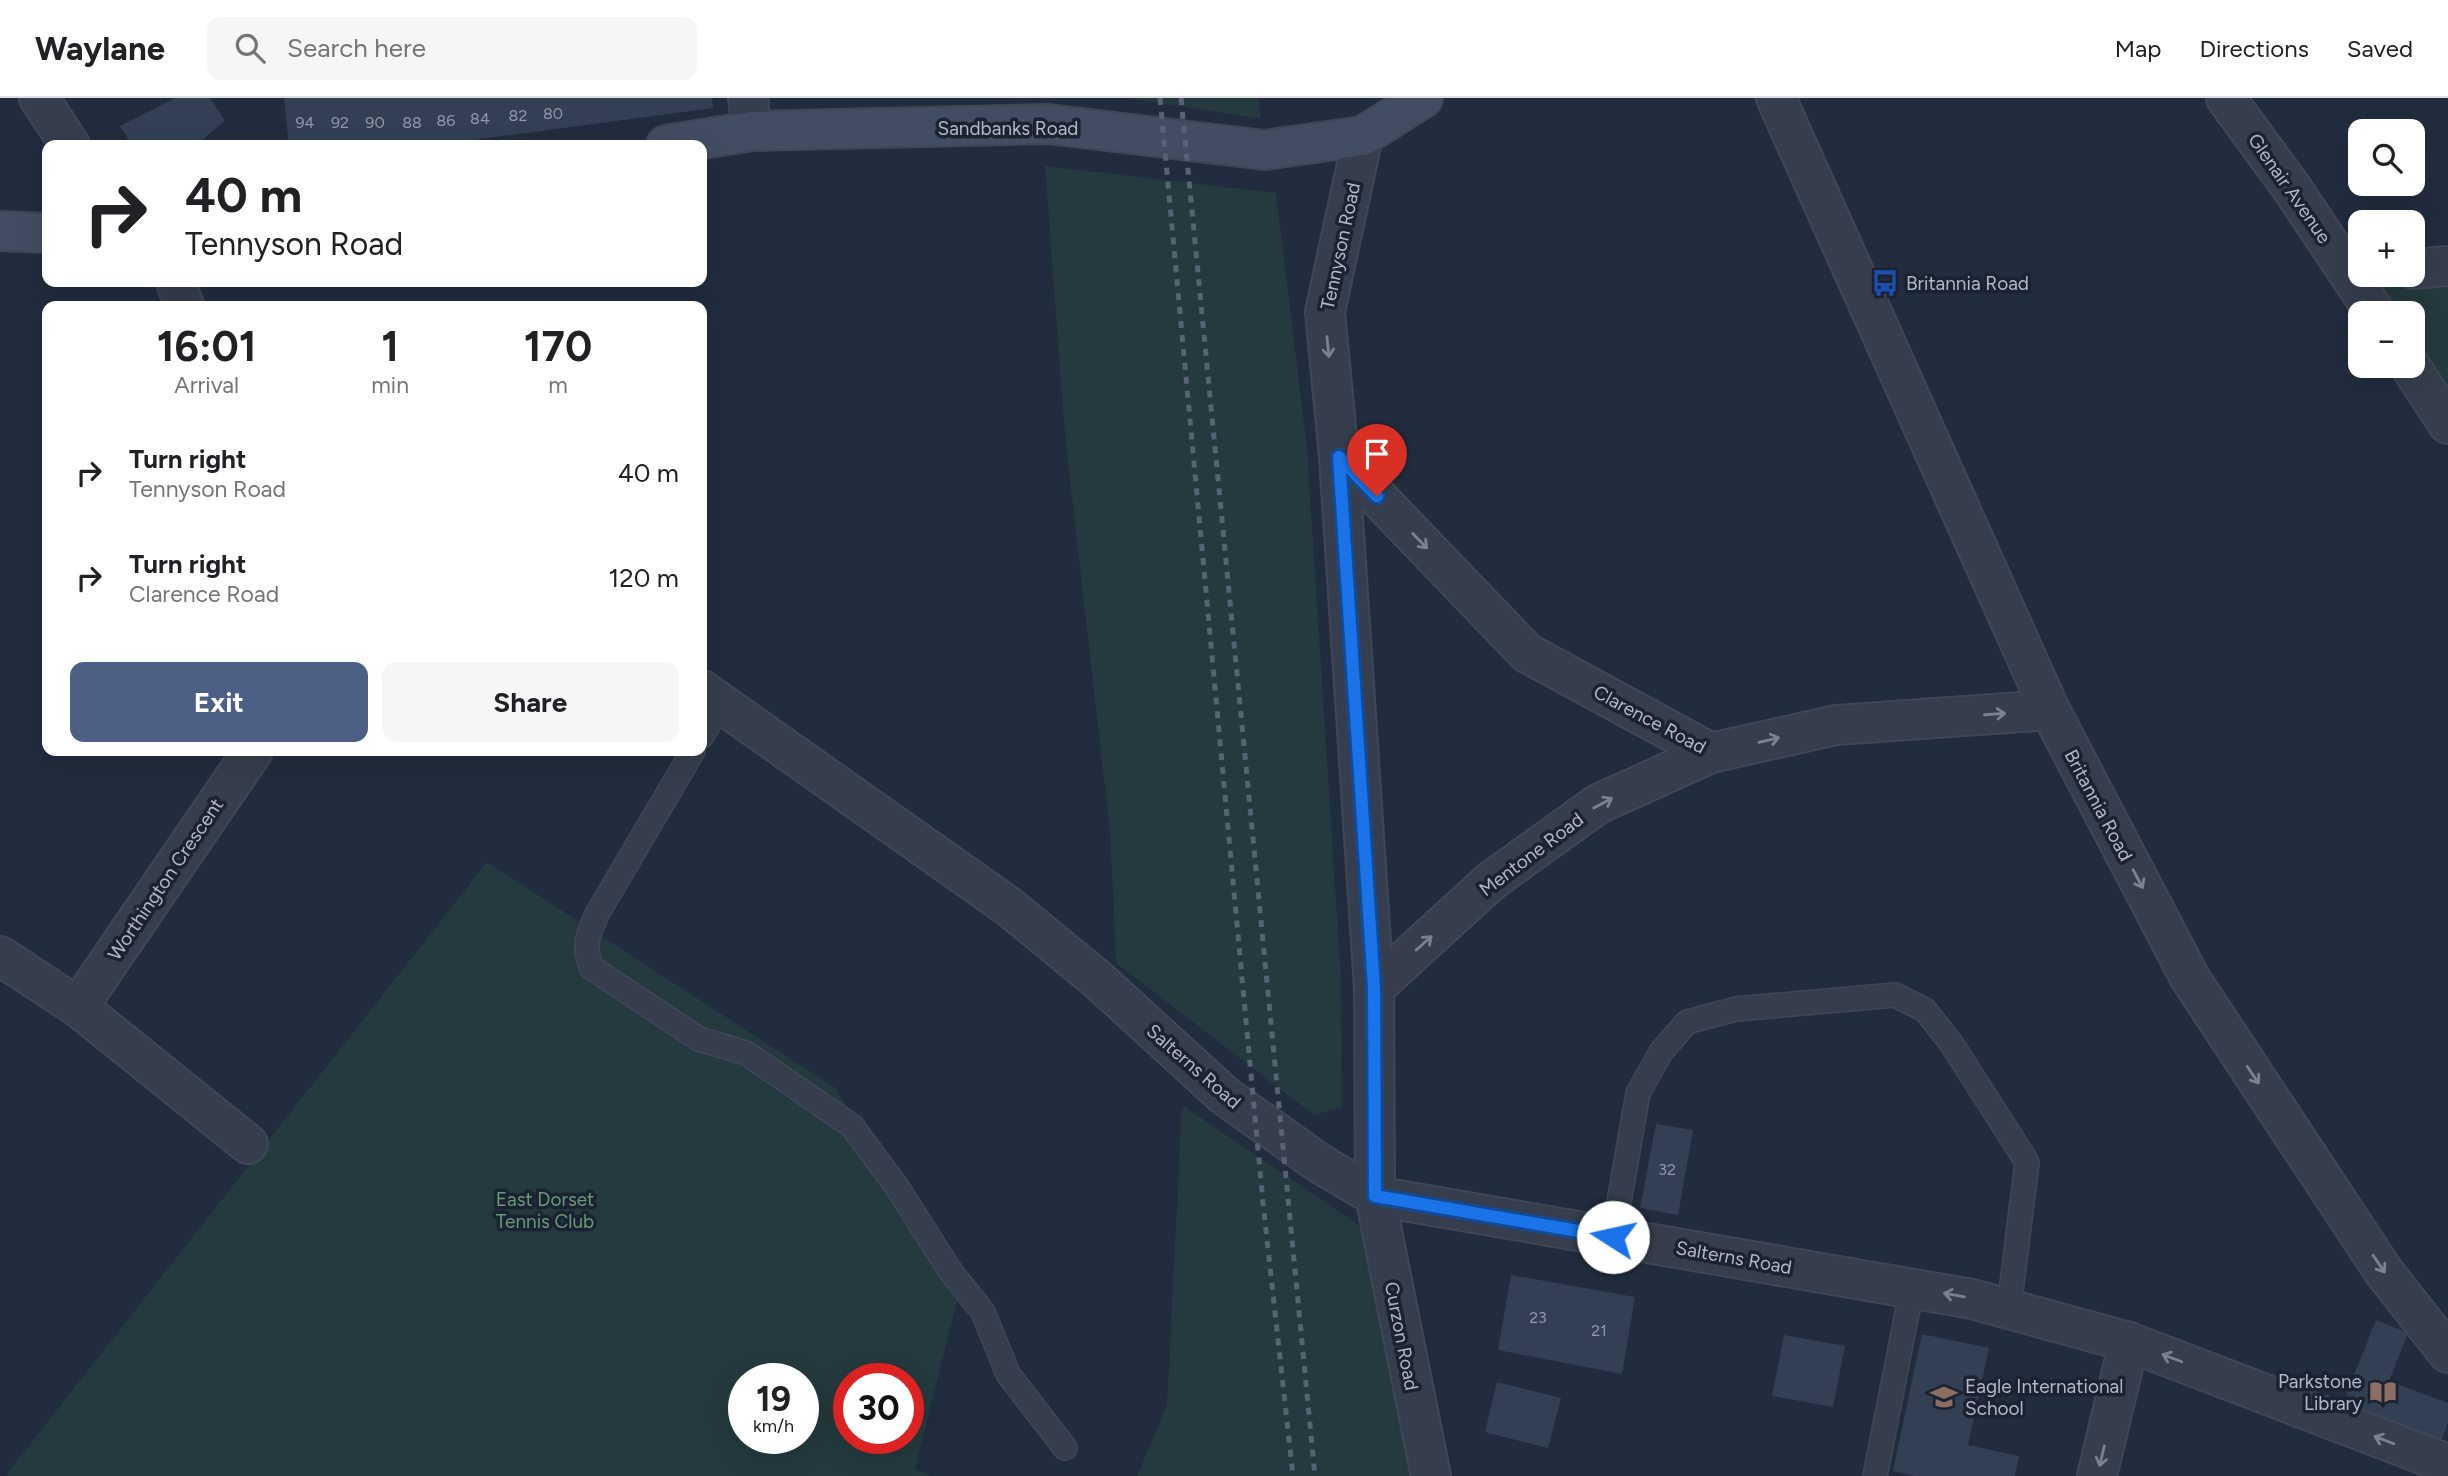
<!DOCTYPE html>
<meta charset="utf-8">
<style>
:root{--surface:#fff;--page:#f6f6f6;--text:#202124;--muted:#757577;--line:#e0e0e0;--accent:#4c6086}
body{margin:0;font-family:Figtree,sans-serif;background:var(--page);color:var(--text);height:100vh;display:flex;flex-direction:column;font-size:26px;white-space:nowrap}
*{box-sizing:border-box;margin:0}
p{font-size:23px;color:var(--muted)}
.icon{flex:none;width:38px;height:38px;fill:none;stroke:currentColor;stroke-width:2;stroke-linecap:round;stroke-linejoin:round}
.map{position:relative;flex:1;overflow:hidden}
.panel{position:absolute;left:42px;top:203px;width:665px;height:455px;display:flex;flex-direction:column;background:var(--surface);border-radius:14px;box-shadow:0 7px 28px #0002}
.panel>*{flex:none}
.banner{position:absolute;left:42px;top:42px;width:665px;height:147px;border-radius:14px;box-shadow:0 7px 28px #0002;background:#fff;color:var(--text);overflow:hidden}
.buttons{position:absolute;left:2348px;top:21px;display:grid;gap:14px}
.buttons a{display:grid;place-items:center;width:77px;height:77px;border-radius:14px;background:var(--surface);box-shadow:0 7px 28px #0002;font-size:35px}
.speed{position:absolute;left:728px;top:1265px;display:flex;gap:14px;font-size:35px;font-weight:700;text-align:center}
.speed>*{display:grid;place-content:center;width:91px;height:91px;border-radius:50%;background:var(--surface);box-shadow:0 7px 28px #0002;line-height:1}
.speed small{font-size:18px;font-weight:400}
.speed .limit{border:10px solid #d22;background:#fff;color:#111}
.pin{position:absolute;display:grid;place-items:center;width:60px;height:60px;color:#fff;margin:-72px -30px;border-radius:50% 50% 50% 0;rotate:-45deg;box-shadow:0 0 7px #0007}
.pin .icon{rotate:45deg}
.me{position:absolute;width:77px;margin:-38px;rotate:280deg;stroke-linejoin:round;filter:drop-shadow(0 0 5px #0008)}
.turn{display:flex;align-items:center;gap:24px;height:147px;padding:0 28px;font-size:32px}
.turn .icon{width:91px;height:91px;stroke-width:2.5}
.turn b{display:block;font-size:49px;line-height:60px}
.eta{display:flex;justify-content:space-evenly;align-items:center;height:119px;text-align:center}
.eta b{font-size:42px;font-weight:700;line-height:49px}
.action{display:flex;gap:14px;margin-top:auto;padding:14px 28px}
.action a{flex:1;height:80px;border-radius:14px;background:var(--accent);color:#fff;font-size:28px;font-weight:700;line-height:80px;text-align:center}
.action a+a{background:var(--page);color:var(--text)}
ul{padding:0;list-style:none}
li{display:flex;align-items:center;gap:21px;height:105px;padding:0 28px}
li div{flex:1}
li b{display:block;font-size:26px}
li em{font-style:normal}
header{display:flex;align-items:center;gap:42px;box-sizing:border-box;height:98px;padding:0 35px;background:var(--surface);border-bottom:2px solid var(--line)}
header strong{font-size:33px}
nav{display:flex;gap:38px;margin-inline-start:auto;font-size:24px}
.search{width:490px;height:63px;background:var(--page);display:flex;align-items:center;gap:18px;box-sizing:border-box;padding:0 24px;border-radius:14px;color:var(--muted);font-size:26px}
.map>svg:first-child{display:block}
.green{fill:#243a3e;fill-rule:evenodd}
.building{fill:#334054}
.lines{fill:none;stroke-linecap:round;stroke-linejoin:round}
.lane-casing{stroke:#3f4756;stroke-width:26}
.street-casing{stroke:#3f4756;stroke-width:42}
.secondary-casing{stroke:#3f4756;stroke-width:42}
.lane{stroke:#363e4d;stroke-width:23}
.street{stroke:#363e4d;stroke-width:38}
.secondary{stroke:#434d61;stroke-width:38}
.rail{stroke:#576275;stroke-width:5;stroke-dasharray:7 7;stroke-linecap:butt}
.oneway{stroke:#7a8291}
.route-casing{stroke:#114b97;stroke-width:18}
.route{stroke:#1a73e8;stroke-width:12}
.labels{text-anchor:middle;stroke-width:7;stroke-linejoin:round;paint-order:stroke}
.number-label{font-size:16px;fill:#9099aa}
.street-label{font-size:19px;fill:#b1b9c9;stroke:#1b2332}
.poi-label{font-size:19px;fill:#b1b9c9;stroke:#1b2332;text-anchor:start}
.park-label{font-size:19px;fill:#679b75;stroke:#1b2332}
</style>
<header>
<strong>Waylane</strong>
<div class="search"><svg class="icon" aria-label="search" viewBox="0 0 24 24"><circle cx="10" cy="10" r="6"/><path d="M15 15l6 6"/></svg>Search here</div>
<nav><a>Map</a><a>Directions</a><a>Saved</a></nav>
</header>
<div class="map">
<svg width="2448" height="1378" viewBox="0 0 2448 1378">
<rect width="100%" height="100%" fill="#212c3e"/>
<g class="green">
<path d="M1128,0H1258L1261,21Z"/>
<path d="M1045,68L1276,95L1307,350L1341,881L1342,1009L1314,1017L1116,865L1110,733L1065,338Z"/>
<path d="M2448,168V327L2413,268V215H2375L2361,177H2413Z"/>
<path d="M487,764L834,989L963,1180L915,1371L932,1378H5ZM744,1281H803V1340H744ZM849,1281H908V1340H849Z"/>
<path d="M1182,1007L1384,1144L1431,1378H1137L1167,1307Z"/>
</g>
<g class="building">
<path d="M175,0H210L225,23L204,40L203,47H132L120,28Z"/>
<path d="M284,0H712L713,10L436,47H289Z"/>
<path d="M1656,1026L1693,1032L1678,1117L1640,1110Z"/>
<path d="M1511,1177L1635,1199L1622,1276L1498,1252Z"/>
<path d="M2376,1222L2408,1235L2389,1283L2448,1305V1325L2437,1354L2338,1317Z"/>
<path d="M1922,1236L1989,1250L1968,1347L2019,1358L2015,1378H1914L1893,1373Z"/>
<path d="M1784,1237L1845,1248L1833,1309L1772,1298Z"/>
<path d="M1497,1284L1561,1300L1548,1350L1485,1334Z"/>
</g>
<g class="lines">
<defs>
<g id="lane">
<path d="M702,638L721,605"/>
<path d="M693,653L597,816C588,837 582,848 592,870L699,941L746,955L852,1028L897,1089L951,1174L983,1214L1008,1276L1065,1350"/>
<path d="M1613,1139L1638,995L1661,954L1687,924L1736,911L1895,897L1925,912L1951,945L2027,1064L2009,1210"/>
<path d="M1875,1378L1912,1190"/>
</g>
<g id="street">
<path d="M39,0L70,47"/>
<path d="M748,0L752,33"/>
<path d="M1776,0L2050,612L2190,880L2384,1174L2448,1255"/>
<path d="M2226,0L2291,89L2375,215"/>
<path d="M1363,38L1325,214L1339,359L1374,890L1375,1098L1431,1378"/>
<path d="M2413,171L2448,168"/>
<path d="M176,184L184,208"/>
<path d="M2410,268L2448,326"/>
<path d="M1339,359L1527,555L1711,655L1836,627L2050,612"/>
<path d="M702,592L1008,808L1097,881L1225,998L1319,1065L1375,1098L1972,1201L2129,1244L2448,1366"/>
<path d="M0,858L78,909L248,1046"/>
<path d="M1374,890L1491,783L1598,706L1711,655"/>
<path d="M78,909L253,653"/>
<path d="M2097,1378L2129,1244"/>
</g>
<g id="secondary">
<path d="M666,47L752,33L1048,26L1265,52L1363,38L1423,0"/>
<path d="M0,133L47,135"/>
</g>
</defs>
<use href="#lane" class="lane-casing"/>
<use href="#street" class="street-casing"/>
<use href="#secondary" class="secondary-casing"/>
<use href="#lane" class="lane"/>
<use href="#street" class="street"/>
<use href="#secondary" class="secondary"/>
<g class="rail">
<path d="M1160,0L1263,1105L1293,1378"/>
<path d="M1181,0L1315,1378"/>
</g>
</g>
<defs><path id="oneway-shaft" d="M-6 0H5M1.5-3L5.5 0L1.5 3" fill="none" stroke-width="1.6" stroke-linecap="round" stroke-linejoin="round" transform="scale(1.75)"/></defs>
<g class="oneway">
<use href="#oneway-shaft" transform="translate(1328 249) rotate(84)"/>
<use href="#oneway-shaft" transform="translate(1420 443) rotate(46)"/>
<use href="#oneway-shaft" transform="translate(1995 616) rotate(-4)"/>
<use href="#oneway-shaft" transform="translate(1769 642) rotate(-13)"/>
<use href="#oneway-shaft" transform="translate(1603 705) rotate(-28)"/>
<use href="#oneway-shaft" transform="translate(2138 781) rotate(62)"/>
<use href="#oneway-shaft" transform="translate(1424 845) rotate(-42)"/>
<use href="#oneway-shaft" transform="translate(2253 977) rotate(56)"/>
<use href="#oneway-shaft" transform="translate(2379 1166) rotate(56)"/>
<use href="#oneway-shaft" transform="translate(1954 1197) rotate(-170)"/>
<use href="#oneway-shaft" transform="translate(2172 1260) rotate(-159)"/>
<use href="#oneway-shaft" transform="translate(2384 1342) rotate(-159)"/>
<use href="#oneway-shaft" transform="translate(2102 1358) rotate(103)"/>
</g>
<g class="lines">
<defs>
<path id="route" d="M1377,398L1339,359L1374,890L1375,1098L1613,1139"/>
</defs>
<use href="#route" class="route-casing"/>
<use href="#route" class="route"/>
</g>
<defs>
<symbol id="bus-bare" viewBox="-9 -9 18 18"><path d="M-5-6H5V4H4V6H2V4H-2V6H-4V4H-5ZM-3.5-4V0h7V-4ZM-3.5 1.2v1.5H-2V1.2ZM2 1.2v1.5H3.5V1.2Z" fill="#1a4fb4" stroke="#1b2332" stroke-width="2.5" paint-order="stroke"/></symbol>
<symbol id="library-bare" viewBox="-9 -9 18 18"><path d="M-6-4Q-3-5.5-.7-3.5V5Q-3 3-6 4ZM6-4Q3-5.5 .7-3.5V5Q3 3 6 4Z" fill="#8d6e63" stroke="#1b2332" stroke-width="2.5" paint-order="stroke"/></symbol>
<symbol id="school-bare" viewBox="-9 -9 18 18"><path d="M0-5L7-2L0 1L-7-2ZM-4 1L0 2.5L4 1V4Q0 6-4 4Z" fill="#8d6e63" stroke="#1b2332" stroke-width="2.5" paint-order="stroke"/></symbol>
</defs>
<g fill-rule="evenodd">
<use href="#bus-bare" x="1866" y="166" width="38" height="38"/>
<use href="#library-bare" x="2364" y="1275" width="38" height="38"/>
<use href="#school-bare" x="1925" y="1280" width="38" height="38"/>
</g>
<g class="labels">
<g class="number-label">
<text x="553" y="21">80</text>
<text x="518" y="23">82</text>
<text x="480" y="26">84</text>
<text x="446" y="28">86</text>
<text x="305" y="30">94</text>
<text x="340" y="30">92</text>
<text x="375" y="30">90</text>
<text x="412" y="30">88</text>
<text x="1667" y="1077">32</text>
<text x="1538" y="1225">23</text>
<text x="1599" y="1238">21</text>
</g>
<g class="street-label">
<text x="1008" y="37">Sandbanks Road</text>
<text transform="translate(2290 90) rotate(55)" y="7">Glenair Avenue</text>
<text transform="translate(1340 148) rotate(-78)" y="7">Tennyson Road</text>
<text transform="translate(1650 621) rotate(28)" y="7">Clarence Road</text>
<text transform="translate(2099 707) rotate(62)" y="7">Britannia Road</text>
<text transform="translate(1531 756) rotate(-37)" y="7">Mentone Road</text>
<text transform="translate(165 781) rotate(-56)" y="7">Worthington Crescent</text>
<text transform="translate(1194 968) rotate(41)" y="7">Salterns Road</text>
<text transform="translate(1734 1159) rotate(10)" y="7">Salterns Road</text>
<text transform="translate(1402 1238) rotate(79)" y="7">Curzon Road</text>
</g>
<g class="poi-label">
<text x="1906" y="192">Britannia Road</text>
<text x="2362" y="1290" text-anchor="end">Parkstone<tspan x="2362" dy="22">Library</tspan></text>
<text x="1965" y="1295">Eagle International<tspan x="1965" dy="22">School</tspan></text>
</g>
<g class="park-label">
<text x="545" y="1108">East Dorset<tspan x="545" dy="22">Tennis Club</tspan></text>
</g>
</g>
</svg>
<div class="buttons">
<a><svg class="icon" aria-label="search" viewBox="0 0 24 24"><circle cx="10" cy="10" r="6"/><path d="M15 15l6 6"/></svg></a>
<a>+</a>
<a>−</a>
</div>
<div class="speed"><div>19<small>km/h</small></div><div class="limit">30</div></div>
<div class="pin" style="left:1377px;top:398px;background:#d93025"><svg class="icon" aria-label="arrive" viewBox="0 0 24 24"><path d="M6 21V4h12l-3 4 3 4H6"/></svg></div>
<svg class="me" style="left:1613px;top:1139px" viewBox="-20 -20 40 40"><circle r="19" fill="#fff"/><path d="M0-13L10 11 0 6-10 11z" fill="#1a73e8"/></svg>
<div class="banner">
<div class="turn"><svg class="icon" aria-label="right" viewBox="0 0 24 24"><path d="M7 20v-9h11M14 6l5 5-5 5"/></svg><div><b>40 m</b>Tennyson Road</div></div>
</div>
<section class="panel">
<div class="eta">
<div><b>16:01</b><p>Arrival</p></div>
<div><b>1</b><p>min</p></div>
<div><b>170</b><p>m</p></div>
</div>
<ul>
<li><svg class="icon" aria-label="right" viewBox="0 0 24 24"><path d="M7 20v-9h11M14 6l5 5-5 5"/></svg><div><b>Turn right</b><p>Tennyson Road</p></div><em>40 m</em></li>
<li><svg class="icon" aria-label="right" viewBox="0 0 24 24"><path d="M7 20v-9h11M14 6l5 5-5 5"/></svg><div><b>Turn right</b><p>Clarence Road</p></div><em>120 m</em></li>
</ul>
<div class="action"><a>Exit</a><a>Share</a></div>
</section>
</div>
